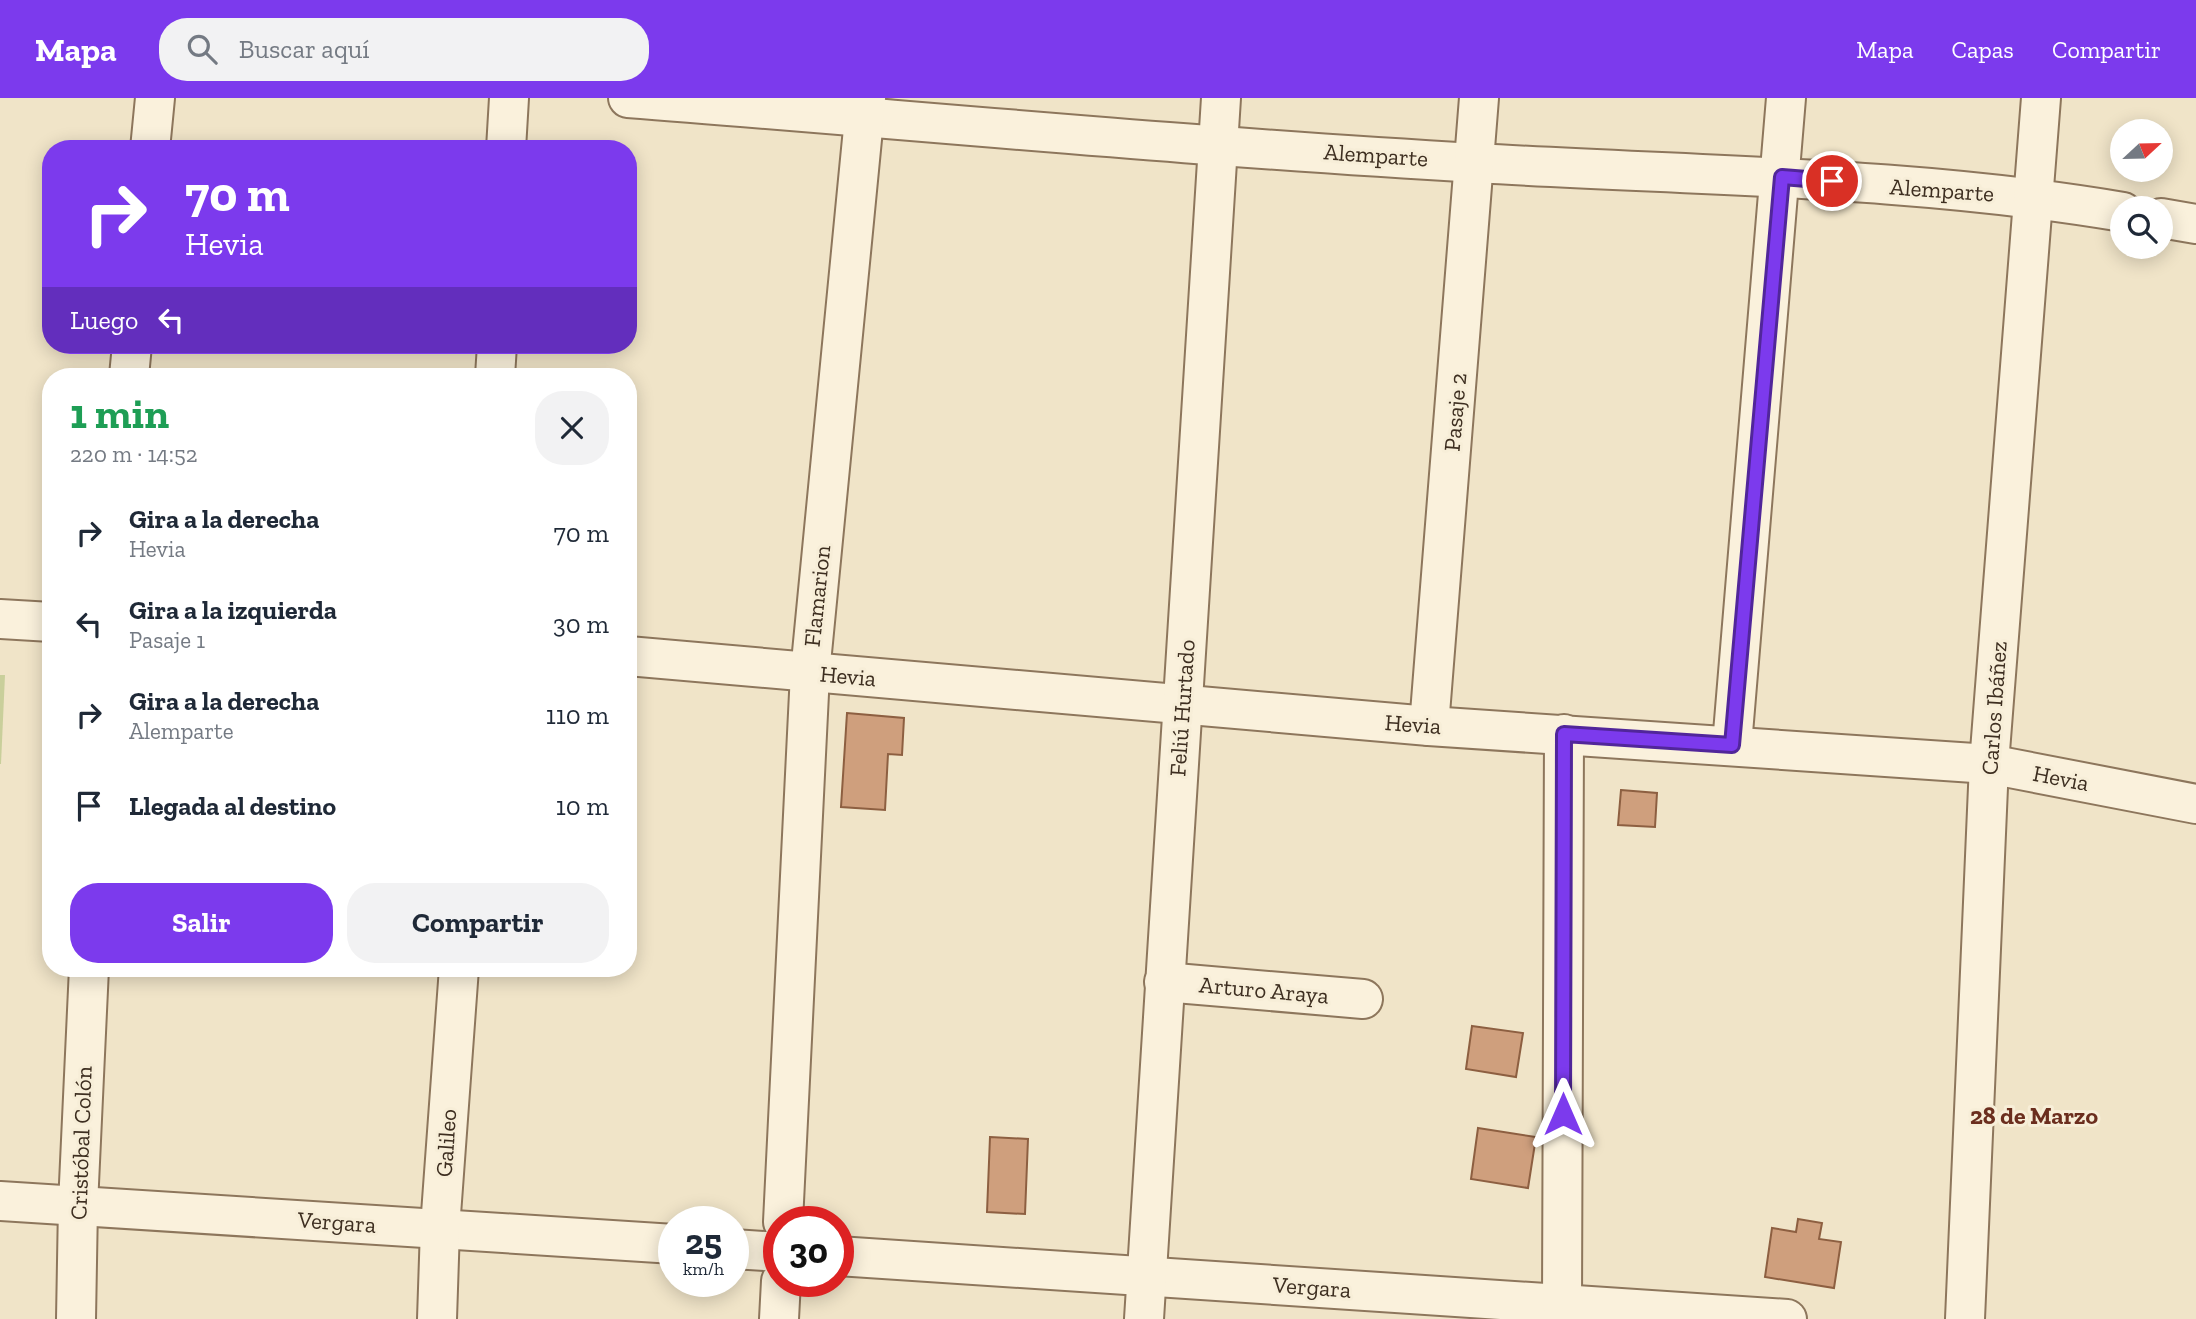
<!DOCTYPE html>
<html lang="es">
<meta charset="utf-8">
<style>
:root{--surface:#fff;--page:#f2f2f3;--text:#1f2937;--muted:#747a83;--accent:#7c3aed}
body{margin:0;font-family:"Zilla Slab",serif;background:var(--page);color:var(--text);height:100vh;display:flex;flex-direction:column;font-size:26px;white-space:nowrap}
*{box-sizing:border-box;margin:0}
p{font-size:23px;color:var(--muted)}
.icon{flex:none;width:38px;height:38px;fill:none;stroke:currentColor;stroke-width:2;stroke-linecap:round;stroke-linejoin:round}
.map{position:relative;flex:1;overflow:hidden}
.sheet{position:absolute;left:42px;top:270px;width:595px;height:609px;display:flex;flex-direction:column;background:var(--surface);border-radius:28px;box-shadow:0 4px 18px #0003}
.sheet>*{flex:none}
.banner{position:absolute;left:42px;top:42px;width:595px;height:214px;border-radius:28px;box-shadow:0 4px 18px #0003;background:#7c3aed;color:#fff;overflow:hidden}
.needle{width:46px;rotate:68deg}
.tools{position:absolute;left:2110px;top:21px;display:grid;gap:14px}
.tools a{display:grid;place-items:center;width:63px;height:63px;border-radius:50%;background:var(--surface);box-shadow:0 4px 18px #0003;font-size:35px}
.speed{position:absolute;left:658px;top:1108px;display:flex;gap:14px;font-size:35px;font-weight:700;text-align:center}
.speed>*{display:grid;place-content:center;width:91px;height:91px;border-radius:50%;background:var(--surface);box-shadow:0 4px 18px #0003;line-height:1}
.speed small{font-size:18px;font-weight:400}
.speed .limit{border:10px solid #d22;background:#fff;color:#111}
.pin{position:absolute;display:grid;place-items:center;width:60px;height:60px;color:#fff;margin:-30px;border:4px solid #fff;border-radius:50%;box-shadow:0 2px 7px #0007}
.me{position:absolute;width:77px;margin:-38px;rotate:0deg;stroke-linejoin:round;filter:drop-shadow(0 0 5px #0008)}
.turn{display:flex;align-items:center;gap:24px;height:147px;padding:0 28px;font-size:32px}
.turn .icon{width:91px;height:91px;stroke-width:2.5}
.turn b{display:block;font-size:49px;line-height:60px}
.then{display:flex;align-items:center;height:66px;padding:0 28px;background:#0003;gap:14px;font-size:26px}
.round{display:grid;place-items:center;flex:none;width:74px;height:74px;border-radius:28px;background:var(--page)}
.head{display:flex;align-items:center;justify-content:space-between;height:119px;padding:0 28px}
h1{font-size:42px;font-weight:800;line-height:52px;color:#1e9e55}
.action{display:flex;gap:14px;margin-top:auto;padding:14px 28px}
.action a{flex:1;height:80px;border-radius:28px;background:var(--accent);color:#fff;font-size:28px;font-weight:800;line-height:80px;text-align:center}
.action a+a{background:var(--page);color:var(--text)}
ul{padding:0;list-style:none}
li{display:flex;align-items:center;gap:21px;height:91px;padding:0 28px}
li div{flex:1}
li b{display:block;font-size:26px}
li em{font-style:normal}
header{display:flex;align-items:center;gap:42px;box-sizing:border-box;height:98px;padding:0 35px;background:var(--accent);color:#fff}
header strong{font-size:33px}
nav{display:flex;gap:38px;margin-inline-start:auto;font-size:24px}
.search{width:490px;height:63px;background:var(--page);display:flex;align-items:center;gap:18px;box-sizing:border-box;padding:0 24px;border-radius:28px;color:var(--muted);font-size:26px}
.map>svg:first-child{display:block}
.green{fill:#c9cf9b}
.building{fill:#cf9f7d;stroke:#8d5f41;stroke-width:2}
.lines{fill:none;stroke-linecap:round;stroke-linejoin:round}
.minor-casing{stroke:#8d765c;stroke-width:42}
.minor{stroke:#faf1dc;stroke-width:38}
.route-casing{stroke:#51269a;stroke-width:18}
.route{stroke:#7c3aed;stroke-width:12}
.labels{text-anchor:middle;stroke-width:6;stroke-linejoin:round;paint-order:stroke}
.street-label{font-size:23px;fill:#3d2e20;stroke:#f7eed8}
.neighbourhood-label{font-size:24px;font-weight:bold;fill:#6b2e1e;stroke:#f7eed8}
</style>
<header>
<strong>Mapa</strong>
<div class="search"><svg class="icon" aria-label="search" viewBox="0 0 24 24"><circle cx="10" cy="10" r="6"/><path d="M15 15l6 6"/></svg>Buscar aquí</div>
<nav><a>Mapa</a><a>Capas</a><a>Compartir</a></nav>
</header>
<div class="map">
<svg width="2196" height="1221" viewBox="0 0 2196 1221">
<rect width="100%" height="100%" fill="#f0e4c8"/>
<path class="green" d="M0,577H5L1,666H0Z"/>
<g class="building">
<path d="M847,615L904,620L902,657L888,656L885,712L841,709Z"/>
<path d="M1621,692L1657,695L1655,729L1618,727Z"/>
<path d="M1472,928L1523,935L1516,979L1466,971Z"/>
<path d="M1478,1030L1536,1039L1528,1090L1471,1081Z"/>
<path d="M990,1039L1028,1041L1025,1116L987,1114Z"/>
<path d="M1798,1121L1822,1125L1819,1141L1841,1144L1834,1190L1765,1179L1772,1130L1796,1134Z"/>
</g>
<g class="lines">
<defs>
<g id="minor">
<path d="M628,0C911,22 1194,49 1477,65C1692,78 1910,78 2123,114"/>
<path d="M150,51L155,0"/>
<path d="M506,51L509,0"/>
<path d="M2161,120L2196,126"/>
<path d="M129,278L132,247"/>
<path d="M495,278L497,247"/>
<path d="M0,521L51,524"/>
<path d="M628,558L1429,628L1989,666L2196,706"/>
<path d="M1429,628L1479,0"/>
<path d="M1732,647L1786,0"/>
<path d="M1164,884L1363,901"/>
<path d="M0,1103L674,1146"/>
<path d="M783,1124L810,575L866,0"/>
<path d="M733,1151L779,1154"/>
<path d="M838,1158L1787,1221"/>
<path d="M1562,1206L1564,636"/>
<path d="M76,1221L78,1107L89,870"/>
<path d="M437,1221L440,1130L459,870"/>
<path d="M779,1221L781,1183"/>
<path d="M1144,1221L1221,0"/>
<path d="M1965,1221L1989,666L2041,0"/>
</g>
</defs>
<use href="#minor" class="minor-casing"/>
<use href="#minor" class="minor"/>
</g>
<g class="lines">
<defs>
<path id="route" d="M1563,1016L1564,636L1732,647L1782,79L1832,83"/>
</defs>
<use href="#route" class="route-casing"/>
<use href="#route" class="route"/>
</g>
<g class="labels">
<g class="street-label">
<text transform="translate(1376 57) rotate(4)" y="8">Alemparte</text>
<text transform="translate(1942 92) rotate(4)" y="8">Alemparte</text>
<text transform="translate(1455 314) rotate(-85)" y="8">Pasaje 2</text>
<text transform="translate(817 498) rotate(-84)" y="8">Flamarion</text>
<text transform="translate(848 578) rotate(5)" y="8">Hevia</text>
<text transform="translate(1182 610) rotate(-86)" y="8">Feliú Hurtado</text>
<text transform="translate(1994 610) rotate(-86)" y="8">Carlos Ibáñez</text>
<text transform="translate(1413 626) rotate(4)" y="8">Hevia</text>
<text transform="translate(2061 680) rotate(11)" y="8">Hevia</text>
<text transform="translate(1264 892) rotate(5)" y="8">Arturo Araya</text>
<text transform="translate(81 1045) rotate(-88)" y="8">Cristóbal Colón</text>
<text transform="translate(446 1045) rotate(-86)" y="8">Galileo</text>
<text transform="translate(337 1124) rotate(4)" y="8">Vergara</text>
<text transform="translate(1312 1189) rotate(4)" y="8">Vergara</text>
</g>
<g class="neighbourhood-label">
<text x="2034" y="1026">28 de Marzo</text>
</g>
</g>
</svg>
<div class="tools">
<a><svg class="needle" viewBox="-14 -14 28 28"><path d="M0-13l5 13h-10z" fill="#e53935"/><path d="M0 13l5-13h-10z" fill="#747a83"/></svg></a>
<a><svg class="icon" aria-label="search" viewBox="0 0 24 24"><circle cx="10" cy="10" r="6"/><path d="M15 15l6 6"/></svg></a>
</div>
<div class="speed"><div>25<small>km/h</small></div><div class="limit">30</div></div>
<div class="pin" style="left:1832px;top:83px;background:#d93025"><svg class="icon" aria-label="arrive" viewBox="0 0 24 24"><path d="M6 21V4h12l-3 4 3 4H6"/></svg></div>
<svg class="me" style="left:1563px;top:1016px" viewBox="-20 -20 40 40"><path d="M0-17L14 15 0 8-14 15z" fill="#7c3aed" stroke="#fff" stroke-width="4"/></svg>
<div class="banner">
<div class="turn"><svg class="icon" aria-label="right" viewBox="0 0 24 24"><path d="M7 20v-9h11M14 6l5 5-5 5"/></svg><div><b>70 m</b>Hevia</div></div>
<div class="then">Luego<svg class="icon" aria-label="left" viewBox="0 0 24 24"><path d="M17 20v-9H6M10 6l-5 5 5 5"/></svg></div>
</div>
<section class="sheet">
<div class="head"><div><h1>1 min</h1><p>220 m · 14:52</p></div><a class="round"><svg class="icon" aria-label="close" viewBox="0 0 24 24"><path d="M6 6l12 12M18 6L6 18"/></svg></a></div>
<ul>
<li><svg class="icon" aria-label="right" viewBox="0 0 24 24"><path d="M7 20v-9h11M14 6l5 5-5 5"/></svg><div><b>Gira a la derecha</b><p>Hevia</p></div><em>70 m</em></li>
<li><svg class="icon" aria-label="left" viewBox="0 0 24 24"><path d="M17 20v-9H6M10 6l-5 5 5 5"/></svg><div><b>Gira a la izquierda</b><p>Pasaje 1</p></div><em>30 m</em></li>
<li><svg class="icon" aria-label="right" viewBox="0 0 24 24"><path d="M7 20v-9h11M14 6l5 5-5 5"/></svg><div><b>Gira a la derecha</b><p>Alemparte</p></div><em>110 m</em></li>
<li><svg class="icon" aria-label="arrive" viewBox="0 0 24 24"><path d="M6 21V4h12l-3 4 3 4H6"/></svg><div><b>Llegada al destino</b></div><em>10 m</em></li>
</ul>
<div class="action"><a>Salir</a><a>Compartir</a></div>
</section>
</div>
